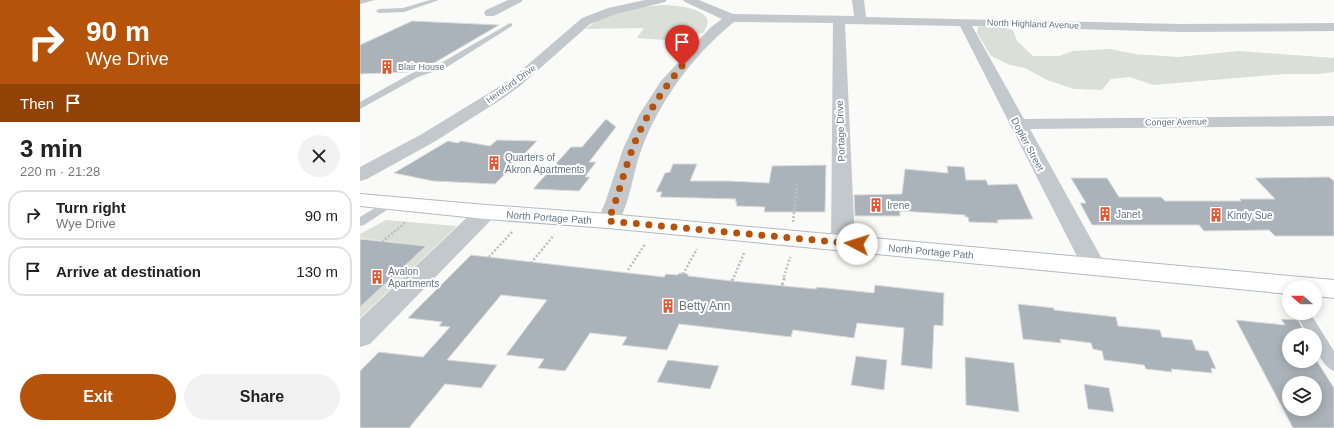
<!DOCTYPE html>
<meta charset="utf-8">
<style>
:root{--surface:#fff;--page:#f2f2f2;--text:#222;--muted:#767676;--line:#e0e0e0;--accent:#b45309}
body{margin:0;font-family:Arial,sans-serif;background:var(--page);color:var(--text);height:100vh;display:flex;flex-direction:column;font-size:15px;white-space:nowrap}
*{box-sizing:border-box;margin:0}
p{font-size:13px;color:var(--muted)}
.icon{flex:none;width:22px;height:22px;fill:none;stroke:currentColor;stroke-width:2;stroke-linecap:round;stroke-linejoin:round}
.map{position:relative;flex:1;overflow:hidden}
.drawer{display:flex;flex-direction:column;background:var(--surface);width:360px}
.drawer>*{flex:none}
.top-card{background:#b45309;color:#fff;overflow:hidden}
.needle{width:26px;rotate:290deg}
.fabs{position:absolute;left:922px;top:280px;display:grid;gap:8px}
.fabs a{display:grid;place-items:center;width:40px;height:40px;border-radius:50%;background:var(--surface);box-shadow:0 2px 10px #0003;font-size:20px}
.pin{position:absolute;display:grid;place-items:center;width:34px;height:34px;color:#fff;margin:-41px -17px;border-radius:50% 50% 50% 0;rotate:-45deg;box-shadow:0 0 4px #0007}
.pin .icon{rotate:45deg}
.me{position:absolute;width:44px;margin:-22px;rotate:275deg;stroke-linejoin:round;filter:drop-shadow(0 0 3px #0008)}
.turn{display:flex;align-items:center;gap:14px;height:84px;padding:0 20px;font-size:18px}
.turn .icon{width:52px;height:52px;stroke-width:2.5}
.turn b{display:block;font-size:28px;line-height:34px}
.then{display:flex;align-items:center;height:38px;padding:0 20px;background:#0003;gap:8px;font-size:15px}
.round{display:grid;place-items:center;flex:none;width:42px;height:42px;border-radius:21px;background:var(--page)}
.head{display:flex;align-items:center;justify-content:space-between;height:68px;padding:0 20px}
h1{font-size:24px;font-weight:800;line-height:30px}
.button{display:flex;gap:8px;margin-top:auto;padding:8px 20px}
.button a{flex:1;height:46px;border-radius:24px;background:var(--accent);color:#fff;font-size:16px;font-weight:800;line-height:46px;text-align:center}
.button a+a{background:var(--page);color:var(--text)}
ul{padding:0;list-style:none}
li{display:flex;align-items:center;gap:12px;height:50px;margin:0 8px 6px;padding:0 12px;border:2px solid var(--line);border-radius:16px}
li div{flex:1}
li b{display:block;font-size:15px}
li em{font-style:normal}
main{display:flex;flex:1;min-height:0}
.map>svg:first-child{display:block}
.green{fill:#dadfd7}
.building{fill:#aab3b9;stroke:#dcdcda;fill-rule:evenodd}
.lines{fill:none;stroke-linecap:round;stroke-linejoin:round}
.secondary-casing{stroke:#b3babf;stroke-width:2}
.path-far1{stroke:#bbbfc2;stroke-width:2.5;stroke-dasharray:2 2;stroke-linecap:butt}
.path{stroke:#bbbfc2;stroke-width:3;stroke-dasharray:2.5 2.5;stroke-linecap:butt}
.lane{fill:#c3c8cc;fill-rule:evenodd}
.street{fill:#c3c8cc;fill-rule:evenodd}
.secondary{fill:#fff;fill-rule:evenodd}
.route{stroke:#b45309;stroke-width:7;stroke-dasharray:0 12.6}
.labels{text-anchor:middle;stroke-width:4;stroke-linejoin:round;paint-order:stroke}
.far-street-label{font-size:9px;fill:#657683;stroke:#fff}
.far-poi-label{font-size:9px;fill:#657683;stroke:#fff;text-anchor:start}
.street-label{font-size:10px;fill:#657683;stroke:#fff}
.poi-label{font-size:10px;fill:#657683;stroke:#fff;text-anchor:start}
.near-poi-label{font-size:12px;fill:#657683;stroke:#fff;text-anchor:start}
</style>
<main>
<section class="drawer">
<div class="top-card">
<div class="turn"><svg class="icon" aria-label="right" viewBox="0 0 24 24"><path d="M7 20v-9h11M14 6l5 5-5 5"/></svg><div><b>90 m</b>Wye Drive</div></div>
<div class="then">Then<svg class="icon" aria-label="arrive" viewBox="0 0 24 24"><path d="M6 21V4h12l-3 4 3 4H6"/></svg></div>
</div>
<div class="head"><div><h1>3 min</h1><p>220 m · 21:28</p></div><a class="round"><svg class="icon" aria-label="close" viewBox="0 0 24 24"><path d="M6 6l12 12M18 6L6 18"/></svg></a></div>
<ul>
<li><svg class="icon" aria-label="right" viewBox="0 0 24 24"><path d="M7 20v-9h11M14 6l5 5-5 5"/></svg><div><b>Turn right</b><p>Wye Drive</p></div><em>90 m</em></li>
<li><svg class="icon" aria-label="arrive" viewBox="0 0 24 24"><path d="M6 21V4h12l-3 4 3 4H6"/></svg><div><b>Arrive at destination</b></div><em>130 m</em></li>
</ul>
<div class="button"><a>Exit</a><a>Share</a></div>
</section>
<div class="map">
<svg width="974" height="428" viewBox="0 0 974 428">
<rect width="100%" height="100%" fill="#fafaf8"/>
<g class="green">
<path d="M301,5C314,5 363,8 343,33H339L332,42L277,38L284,28L226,29C244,12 277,7 301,5Z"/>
<path d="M627,26H636L653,30L657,41L673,56H699L713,51L750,49L775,54L818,57L879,51L974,58V72L959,74H925L793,85L770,77L751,79L742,90L714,89L687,80L665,68L650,65L631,56L617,33L618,27Z"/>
<path d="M26,220L97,226L0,318V307L66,246L0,238V234Z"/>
</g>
<g class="building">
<path d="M52,21L139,25L74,63L60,64L49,72L0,74V45Z"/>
<path d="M246,119L256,127L229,162H236L225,177H230L219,191L173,189L211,147H222Z"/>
<path d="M137,140L177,141L135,184L73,181L34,173L88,141L98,143L101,141L130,146Z"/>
<path d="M313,164H337L330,181H370L409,183L412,166L466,165L465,212H404L405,207L376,206L377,202H375L376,199L300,197L302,192H296L305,173L310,172Z"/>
<path d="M587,166L604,167L606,180H626L628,185L657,184L673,219L637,220L638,223L609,222L608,217H605V215L540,211V216H495L494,195L542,194L545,169L588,173Z"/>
<path d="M969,177L974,181V236H915L909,230L844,231L839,225H732L720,203H726L711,178H747L759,197H801L805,201H881L880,199H915L895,178Z"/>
<path d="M0,239L66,246L0,307Z"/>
<path d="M111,255L304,277L306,274L317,275L320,273L328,274V276L372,281L456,289L457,287L514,293L515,285L584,293L583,326L574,325L572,369L541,365L544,328L497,323L494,338L433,330L431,337L319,324L307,350L262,345L267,337L230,333L205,371L178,368L184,359L146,355L187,300L141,295L87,360L137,365L121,388L85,384L49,428H0V371L19,352L63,357L90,327L79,326L82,322L48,318Z"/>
<path d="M658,304L694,308V310L756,317L758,326L800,330L802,337L832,340L836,350L848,351L856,369L851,368L852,373L811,369L812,372L786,369L784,365L744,360L742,351L733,349L731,343L700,339L701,343L663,339Z"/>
<path d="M921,319L938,320L946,335H929V361H955V358L974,388V428H933L876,320L925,325ZM929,383H955V409H929Z"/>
<path d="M496,356L527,360L524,390L491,385Z"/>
<path d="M605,357L654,363L659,412L606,405Z"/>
<path d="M308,360L359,366L350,389L297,382Z"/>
<path d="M724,384L749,388L754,412L728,409Z"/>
</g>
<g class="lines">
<defs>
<path id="secondary" d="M0,194L126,205L248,214L974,280V298L955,296V287H929V294L248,228L126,219L0,206Z"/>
</defs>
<use href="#secondary" class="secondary-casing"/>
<g class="path-far1">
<path d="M433,222L437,182"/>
<path d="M22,242L46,222"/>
<path d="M129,257L153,231"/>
<path d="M171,263L194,235"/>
<path d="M268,270L285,244"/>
<path d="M323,274L337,249"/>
<path d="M374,277L384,253"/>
<path d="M424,277L430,257"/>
</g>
<g class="path">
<path d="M372,281L374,276"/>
<path d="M422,285L425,276"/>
</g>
<g class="lane">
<path d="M0,0H15L0,4Z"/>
<path d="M70,0H79L44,12L19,13L16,11L19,9L43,8Z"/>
<path d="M150,23L152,24V26L87,67L58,77L0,109V102L52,73L81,63Z"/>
<path d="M32,198L36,200L38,202L36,204L4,225L0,226V217Z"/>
<path d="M935,313H950L974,351V371C961,366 955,347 955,335H948Z"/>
</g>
<g class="street">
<path d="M148,0H163L161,2L134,16H126L124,13L126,10Z"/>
<path d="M285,0H307L305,2L256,14L230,24L160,86L142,99L74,142L7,179L0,181V167L62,134L150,80L222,18L248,8Z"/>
<path d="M323,0H339L373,14L494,16L492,0H504L506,17L820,24L974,23V31L820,32L612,26L664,119L974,116V126L670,129L746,266L743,272L734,274L725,272L722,266L600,26L485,24L495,243L491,248L483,251L475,248L471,243L473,23L374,22C334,54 300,100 282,148C272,174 271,203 256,226L248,228L240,226L237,221L245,203L263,149L279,115L301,81L351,27L362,19L325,2Z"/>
<path d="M126,205L134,207L137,212L134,217L10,344L0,347V319L118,207Z"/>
</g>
<use href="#secondary" class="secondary"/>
</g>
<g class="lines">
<path class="route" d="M322,66C303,89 282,121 272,150C263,174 258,198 248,221L497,244"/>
</g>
<defs>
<symbol id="building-bare" viewBox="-9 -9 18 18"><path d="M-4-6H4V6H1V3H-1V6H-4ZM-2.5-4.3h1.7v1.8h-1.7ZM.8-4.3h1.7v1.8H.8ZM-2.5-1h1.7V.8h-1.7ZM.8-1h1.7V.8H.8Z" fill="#e4572e" stroke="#fff" stroke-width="2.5" paint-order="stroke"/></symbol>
</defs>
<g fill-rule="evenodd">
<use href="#building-bare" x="17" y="57" width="20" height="20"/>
<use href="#building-bare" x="124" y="153" width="20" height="20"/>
<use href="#building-bare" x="506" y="195" width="20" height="20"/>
<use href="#building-bare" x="735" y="204" width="20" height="20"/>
<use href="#building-bare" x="846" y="205" width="20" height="20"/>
<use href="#building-bare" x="7" y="267" width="20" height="20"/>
<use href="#building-bare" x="298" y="296" width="20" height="20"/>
</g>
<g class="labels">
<g class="far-street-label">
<text transform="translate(673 24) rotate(2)" y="3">North Highland Avenue</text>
<text transform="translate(151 84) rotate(-36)" y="3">Hereford Drive</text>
<text transform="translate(816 122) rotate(-1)" y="3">Conger Avenue</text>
</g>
<g class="far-poi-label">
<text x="38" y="70">Blair House</text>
</g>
<g class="street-label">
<text transform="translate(480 131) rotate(-92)" y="4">Portage Drive</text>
<text transform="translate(668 144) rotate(62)" y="4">Dopler Street</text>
<text transform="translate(189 217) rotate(4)" y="4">North Portage Path</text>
<text transform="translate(571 251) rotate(5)" y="4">North Portage Path</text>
</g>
<g class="poi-label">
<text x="145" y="161">Quarters of<tspan x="145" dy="12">Akron Apartments</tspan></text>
<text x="527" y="209">Irene</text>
<text x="756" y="218">Janet</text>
<text x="867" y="219">Kindy Sue</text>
<text x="28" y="275">Avalon<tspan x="28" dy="12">Apartments</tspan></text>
</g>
<g class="near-poi-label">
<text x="319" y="310">Betty Ann</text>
</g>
</g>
</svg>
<div class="fabs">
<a><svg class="needle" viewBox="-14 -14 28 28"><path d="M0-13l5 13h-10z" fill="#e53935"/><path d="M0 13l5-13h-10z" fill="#767676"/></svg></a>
<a><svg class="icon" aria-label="sound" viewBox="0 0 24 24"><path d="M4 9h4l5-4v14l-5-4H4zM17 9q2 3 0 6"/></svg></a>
<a><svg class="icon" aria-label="layers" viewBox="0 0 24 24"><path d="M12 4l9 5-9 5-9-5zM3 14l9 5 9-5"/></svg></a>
</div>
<div class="pin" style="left:322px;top:66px;background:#d93025"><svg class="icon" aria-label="arrive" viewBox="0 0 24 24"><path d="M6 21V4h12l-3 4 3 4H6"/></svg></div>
<svg class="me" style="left:497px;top:244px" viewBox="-20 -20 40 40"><circle r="19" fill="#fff"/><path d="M0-13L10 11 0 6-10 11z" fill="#b45309"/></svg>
</div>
</main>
